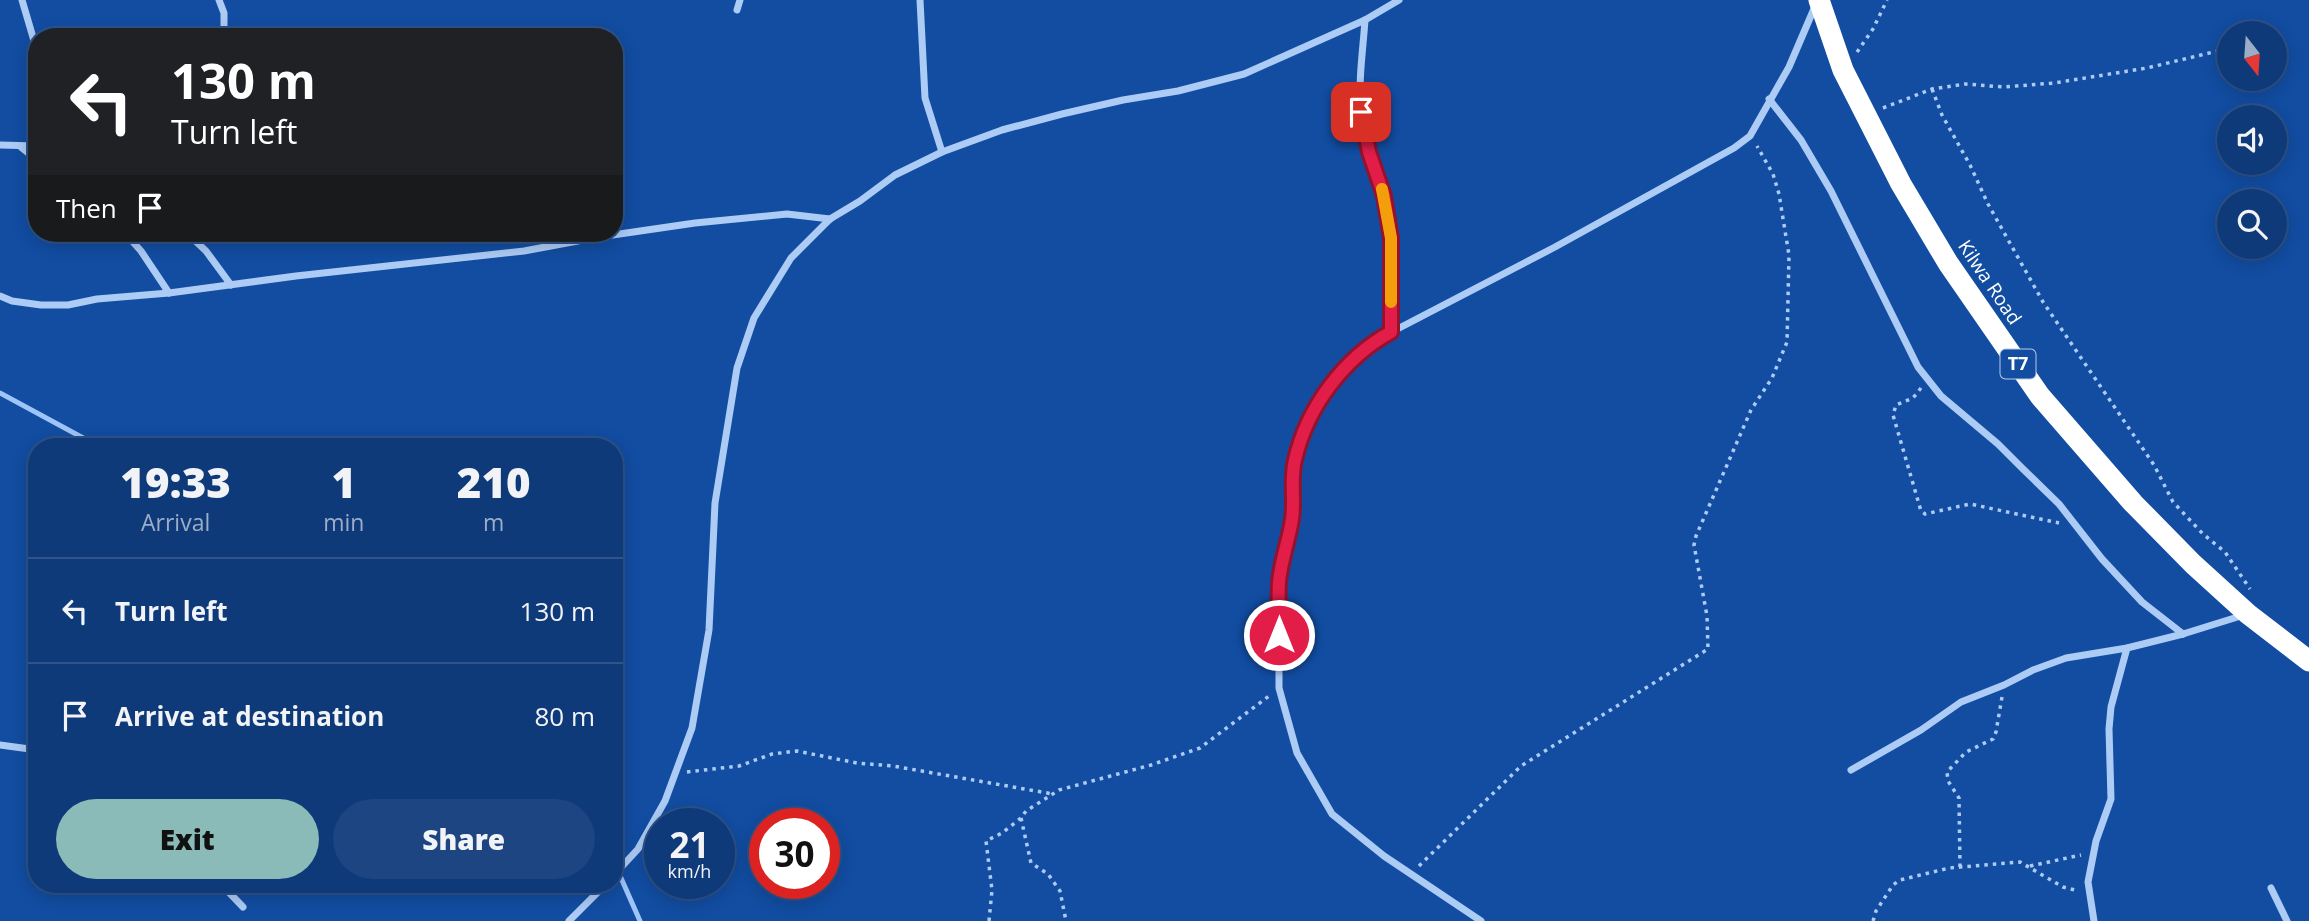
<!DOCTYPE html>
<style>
:root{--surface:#0e3a7a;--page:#1c4581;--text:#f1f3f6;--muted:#9badc7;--line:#2e548b;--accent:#8bbbb9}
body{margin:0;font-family:"Open Sans",sans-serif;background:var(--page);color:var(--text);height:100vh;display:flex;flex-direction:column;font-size:26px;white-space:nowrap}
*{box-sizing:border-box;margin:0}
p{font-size:23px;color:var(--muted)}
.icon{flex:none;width:38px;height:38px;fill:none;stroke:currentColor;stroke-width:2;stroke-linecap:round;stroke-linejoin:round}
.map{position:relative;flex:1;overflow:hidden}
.panel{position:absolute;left:28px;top:438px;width:595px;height:455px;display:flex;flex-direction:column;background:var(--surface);border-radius:28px;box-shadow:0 4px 18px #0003,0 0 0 2px var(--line)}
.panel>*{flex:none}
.banner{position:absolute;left:28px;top:28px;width:595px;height:214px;border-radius:28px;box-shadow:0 4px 18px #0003,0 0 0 2px var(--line);background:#202124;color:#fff;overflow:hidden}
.needle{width:46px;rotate:163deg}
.tools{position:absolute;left:2217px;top:21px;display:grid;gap:14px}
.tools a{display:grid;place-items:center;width:70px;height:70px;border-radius:50%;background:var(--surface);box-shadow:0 4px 18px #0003,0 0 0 2px var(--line);font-size:35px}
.speed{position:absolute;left:644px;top:808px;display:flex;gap:14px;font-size:35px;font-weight:700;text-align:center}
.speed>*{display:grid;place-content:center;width:91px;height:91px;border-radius:50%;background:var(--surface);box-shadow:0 4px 18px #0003,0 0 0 2px var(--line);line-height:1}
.speed small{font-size:18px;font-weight:400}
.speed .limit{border:10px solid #d22;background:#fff;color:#111}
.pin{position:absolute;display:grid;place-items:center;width:60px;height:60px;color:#fff;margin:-30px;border-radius:14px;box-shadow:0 4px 10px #0006}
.me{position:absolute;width:77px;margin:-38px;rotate:0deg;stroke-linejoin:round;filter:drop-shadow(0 0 5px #0008)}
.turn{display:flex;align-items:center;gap:24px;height:147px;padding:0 28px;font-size:32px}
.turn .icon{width:91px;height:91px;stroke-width:2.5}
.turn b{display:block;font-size:49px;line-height:60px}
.then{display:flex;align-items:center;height:66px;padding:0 28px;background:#0003;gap:14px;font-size:26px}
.eta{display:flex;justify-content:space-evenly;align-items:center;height:119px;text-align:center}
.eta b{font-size:42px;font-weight:800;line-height:49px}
.primary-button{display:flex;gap:14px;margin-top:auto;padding:14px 28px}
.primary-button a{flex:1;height:80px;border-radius:42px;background:var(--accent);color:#111;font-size:28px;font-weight:800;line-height:80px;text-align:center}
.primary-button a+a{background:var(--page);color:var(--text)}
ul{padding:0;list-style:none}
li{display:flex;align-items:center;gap:21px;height:105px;padding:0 28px;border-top:2px solid var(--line)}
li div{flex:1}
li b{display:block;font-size:26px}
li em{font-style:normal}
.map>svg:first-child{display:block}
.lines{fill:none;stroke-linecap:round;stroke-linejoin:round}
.stream{stroke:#9ec5f8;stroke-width:5}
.path{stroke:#accbf5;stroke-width:3.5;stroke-dasharray:3.5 5;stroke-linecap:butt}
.street{stroke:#accbf5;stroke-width:7}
.highway{stroke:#fff;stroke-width:21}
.route-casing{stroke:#92132f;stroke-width:18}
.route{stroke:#e11d48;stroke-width:12}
.slow{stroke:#f59e0b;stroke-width:12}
.labels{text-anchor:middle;stroke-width:6;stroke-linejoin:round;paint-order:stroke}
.shield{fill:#124da2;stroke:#b8cae3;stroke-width:2}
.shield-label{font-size:18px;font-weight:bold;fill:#fff}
.street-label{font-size:19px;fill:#fff;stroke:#124da2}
</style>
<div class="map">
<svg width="2309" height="921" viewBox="0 0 2309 921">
<rect width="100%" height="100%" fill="#124da2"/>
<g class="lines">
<g class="stream">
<path d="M0,393L98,446"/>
<path d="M614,862L640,921"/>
</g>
<g class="path">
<path d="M1857,52L1873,29L1887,0"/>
<path d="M1932,89L1942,115L1970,165L1988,204L2043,302L2154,465L2173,502L2203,534L2225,552L2250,589"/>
<path d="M1883,108L1932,89L1965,84L2004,87L2054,83L2147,68L2230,48"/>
<path d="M1921,388L1913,398L1896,405L1893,415L1921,511L1925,514L1970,504L2059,523"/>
<path d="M687,772L739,766L772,754L797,751L857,763L893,766L1053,794"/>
<path d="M1021,818L1031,863L1048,874L1060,891L1066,921"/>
<path d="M1419,866L1521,766L1708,649L1707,616L1694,545L1696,536L1751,410L1772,378L1787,342L1789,255L1779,194L1773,174L1757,146"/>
<path d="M2030,866L2081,855"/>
<path d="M1960,867L1959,798L1948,781L1947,772L1966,752L1993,739L1996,732L2002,697"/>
<path d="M989,921L992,890L986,841L1002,833L1021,818L1026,811L1059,790L1151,765L1200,748L1269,696"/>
<path d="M1873,921L1876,911L1893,885L1900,880L1949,868L2020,862L2063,887L2079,891"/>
</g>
<g class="street">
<path d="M22,0L37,51"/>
<path d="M219,0L224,13V37"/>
<path d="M920,0L925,98L942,152"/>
<path d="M737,10L740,0"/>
<path d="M1365,20C1363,50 1358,81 1361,111C1366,154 1385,193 1391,235C1395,266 1391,300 1391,332"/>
<path d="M1769,99L1801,140L1831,191L1918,367L1941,396L1998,444L2023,469L2059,504L2102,559L2142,602L2183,634"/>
<path d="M0,145L37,146"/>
<path d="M21,147L32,156L37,165"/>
<path d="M125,233L141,251L169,293"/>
<path d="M187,233L206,251L231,285"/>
<path d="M0,296L12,301L41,305H68L97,299L169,293L296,276L524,251L599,237L695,223L787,214L830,219"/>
<path d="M0,745L37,750"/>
<path d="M1851,770L1921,730L1961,702L2004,685L2033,670L2066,658L2127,648L2183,634L2244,615"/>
<path d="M614,875L638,849L665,801L692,728L709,630L715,503L737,368L754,318L791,258L830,219L860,201L895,175L942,152L1002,130L1062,114L1123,100L1178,91L1244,74L1365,20L1399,0"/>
<path d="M221,884L243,907"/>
<path d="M2271,888L2287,921"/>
<path d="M569,921L606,884"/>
<path d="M1481,921L1384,856L1332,814L1297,753L1279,688V582L1284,551L1292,520L1294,461L1312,414L1330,383L1358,354L1382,337L1555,247L1734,148L1750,136L1789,67L1816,4"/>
<path d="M2094,921L2088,882L2096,841L2111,799L2109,729L2111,707L2127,648"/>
</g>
<path class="highway" d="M1819,0L1843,70L1901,184L1948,263L2040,396L2133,503L2193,564L2248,614L2309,661"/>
</g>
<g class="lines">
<defs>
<path id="route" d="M1279,635C1279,617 1278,599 1279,582C1281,560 1289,540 1292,519C1295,500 1290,479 1295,460C1307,407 1344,358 1391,332V238L1384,196L1369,152L1361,112"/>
</defs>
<use href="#route" class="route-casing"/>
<use href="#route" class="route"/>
<path class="slow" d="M1382,189L1391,238V302"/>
</g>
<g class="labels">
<rect class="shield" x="2000.5" y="349.5" width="35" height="29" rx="5"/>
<g class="shield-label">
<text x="2018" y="370">T7</text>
</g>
<g class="street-label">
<text transform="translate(1990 282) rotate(56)" y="7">Kilwa Road</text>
</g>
</g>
</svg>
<div class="tools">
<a><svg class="needle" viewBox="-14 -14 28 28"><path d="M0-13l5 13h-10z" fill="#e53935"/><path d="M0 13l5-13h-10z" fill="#9badc7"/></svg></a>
<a><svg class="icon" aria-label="sound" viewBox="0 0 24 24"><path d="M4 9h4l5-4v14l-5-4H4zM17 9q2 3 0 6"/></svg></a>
<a><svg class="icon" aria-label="search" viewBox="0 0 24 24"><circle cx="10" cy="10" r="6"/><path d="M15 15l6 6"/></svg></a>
</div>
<div class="speed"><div>21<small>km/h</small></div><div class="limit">30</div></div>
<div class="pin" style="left:1361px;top:112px;background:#d93025"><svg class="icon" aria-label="arrive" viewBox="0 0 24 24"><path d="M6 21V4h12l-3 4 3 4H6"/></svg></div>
<svg class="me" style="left:1279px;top:635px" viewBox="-20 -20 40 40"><circle r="17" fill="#e11d48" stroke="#fff" stroke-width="3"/><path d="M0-11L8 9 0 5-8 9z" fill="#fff"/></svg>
<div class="banner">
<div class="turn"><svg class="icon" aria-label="left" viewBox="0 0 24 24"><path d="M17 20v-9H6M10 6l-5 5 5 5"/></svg><div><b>130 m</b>Turn left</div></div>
<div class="then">Then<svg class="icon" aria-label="arrive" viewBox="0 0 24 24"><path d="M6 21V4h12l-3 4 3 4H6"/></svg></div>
</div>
<section class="panel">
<div class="eta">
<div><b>19:33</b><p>Arrival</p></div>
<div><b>1</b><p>min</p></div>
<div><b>210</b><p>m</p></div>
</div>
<ul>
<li><svg class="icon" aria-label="left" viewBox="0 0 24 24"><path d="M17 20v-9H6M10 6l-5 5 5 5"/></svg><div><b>Turn left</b></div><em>130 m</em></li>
<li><svg class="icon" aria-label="arrive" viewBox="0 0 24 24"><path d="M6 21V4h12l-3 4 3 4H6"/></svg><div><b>Arrive at destination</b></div><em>80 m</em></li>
</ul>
<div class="primary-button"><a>Exit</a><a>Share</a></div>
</section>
</div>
